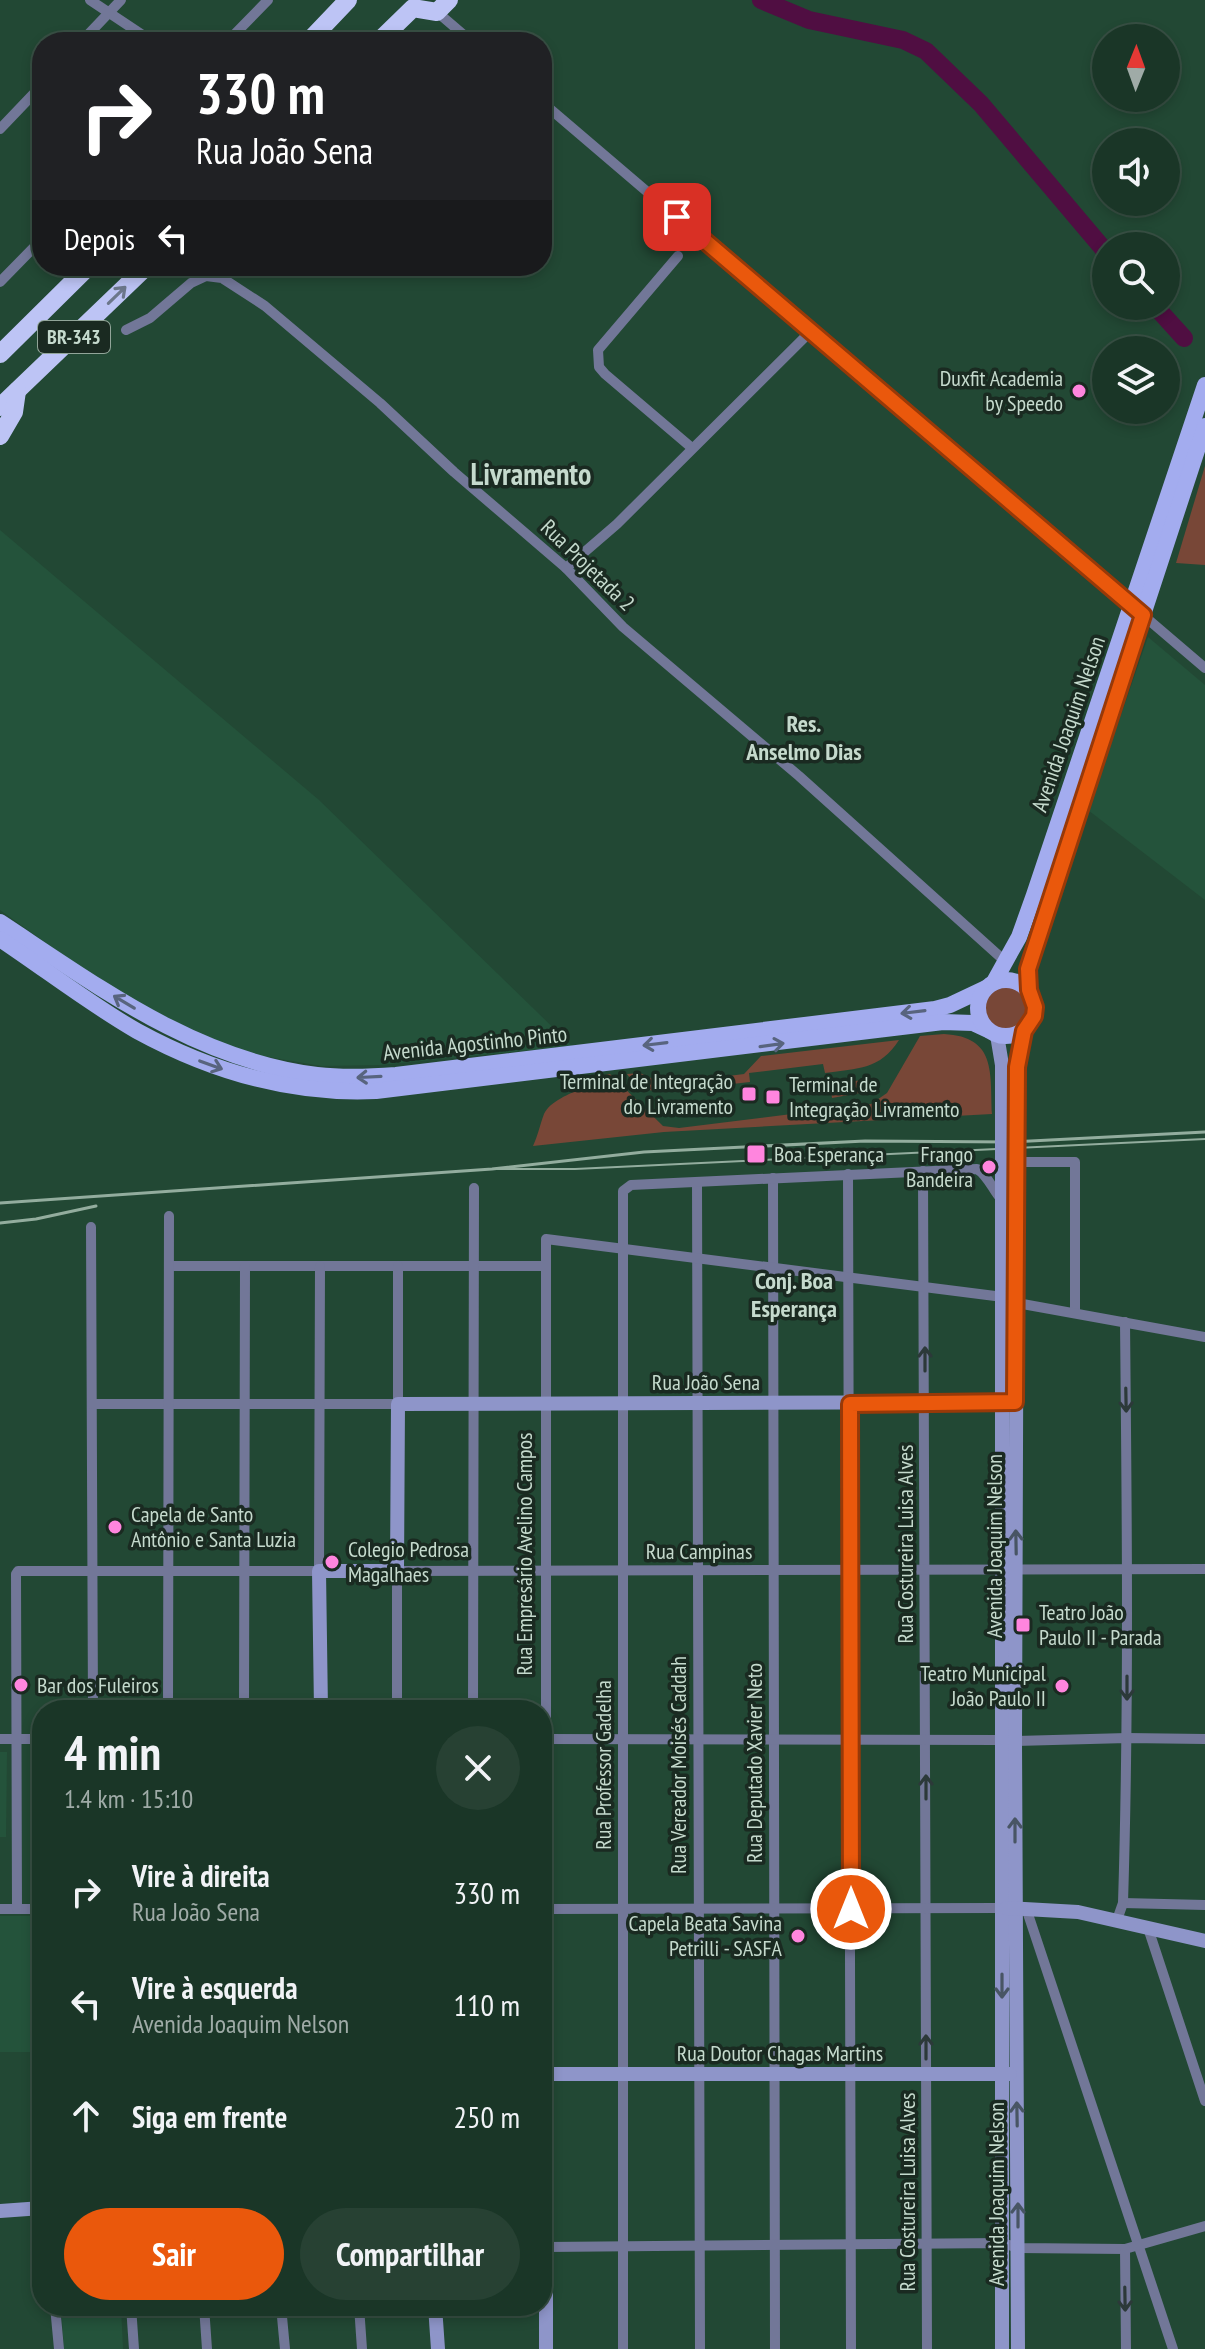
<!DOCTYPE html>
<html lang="pt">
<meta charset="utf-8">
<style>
:root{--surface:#1a3627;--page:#274133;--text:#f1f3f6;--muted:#9faba7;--line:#385044;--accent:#ea580c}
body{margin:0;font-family:"PT Sans Narrow",sans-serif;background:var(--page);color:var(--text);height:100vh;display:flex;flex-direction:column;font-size:30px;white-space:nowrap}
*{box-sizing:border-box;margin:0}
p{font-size:26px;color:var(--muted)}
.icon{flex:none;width:44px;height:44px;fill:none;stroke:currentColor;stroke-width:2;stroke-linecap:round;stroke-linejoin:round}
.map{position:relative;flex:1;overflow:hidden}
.panel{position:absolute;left:32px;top:1700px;width:520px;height:616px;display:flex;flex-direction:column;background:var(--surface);border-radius:32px;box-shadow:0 4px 12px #0003,0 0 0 2px var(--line)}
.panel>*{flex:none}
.banner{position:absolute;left:32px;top:32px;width:520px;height:244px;border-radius:32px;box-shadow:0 4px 12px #0003,0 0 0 2px var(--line);background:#202124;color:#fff;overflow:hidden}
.needle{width:52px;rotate:1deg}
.controls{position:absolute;left:1092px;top:24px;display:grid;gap:16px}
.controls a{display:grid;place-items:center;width:88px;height:88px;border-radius:50%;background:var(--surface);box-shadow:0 4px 12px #0003,0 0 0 2px var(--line);font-size:40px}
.pin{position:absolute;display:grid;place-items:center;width:68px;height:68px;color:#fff;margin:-34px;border-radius:16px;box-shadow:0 4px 12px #0006}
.me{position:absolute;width:88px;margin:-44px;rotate:0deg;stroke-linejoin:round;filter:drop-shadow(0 0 6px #0008)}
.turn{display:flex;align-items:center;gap:28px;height:168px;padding:0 32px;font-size:36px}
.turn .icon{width:104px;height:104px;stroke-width:2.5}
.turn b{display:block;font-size:56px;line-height:68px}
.then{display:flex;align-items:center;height:76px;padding:0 32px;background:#0003;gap:16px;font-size:30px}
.round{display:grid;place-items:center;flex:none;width:84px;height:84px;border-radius:42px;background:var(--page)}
.summary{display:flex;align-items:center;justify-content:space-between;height:136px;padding:0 32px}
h1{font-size:48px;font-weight:600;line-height:60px}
.primary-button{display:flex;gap:16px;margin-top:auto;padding:16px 32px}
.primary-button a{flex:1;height:92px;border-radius:48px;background:var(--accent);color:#fff;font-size:32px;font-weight:600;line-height:92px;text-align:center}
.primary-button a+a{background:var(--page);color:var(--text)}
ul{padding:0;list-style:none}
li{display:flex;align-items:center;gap:24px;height:112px;padding:0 32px}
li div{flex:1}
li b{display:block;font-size:30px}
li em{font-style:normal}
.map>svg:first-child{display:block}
.built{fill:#24533b}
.green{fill:#784737}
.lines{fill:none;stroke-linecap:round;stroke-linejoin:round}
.river{stroke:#500e42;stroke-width:18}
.street{stroke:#727798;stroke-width:10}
.secondary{stroke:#8e95c9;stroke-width:14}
.primary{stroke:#a3acef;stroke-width:16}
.highway{stroke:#bdc4f5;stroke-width:18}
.tram{stroke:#93ad9e;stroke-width:2}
.rail{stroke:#93ad9e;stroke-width:3}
.secondary-bridge{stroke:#8e95c9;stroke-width:14}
.oneway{stroke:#6c778b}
.oneway2{stroke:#58647e}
.oneway3{stroke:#2c3939}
.oneway4{stroke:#485564}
.route-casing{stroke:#983908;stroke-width:20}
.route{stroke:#ea580c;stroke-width:14}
.poi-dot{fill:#ff85de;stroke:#1a2a21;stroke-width:3}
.labels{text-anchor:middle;stroke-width:7;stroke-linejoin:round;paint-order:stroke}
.shield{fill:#1a2a21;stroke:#92a599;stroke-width:2}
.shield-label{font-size:20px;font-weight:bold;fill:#c5dacd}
.poi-label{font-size:22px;fill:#c5dacd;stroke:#1a2a21;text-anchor:start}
.street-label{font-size:22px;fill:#c5dacd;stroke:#1a2a21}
.neighbourhood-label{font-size:24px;font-weight:bold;fill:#c5dacd;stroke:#1a2a21}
.district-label{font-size:30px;font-weight:bold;fill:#c5dacd;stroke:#1a2a21}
</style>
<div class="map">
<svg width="1205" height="2349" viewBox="0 0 1205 2349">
<rect width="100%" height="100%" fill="#224834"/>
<g class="built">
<path d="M0,530L319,800L572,1046L380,1065L321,1066L257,1055L219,1042L120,996L0,910Z"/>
<path d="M1148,637L1205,685V900L1088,810Z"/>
<path d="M0,1752H7L6,1837H0Z"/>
<rect x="0" y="1916" width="42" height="136"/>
<path d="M61,2306H121L123,2349H64Z"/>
</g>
<g class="green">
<path d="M1205,466V565L1176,563Z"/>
<circle cx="1006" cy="1009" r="24"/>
<path d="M944,1034C997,1037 990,1073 992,1114L664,1132L533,1146C538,1135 540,1125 544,1114C550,1101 570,1094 582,1088L585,1079L610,1074L663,1126L679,1128L871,1104L887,1093L920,1036Z"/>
<path d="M899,1040C880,1070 858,1068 825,1073L823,1064L749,1073L750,1082L661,1092C646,1090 636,1087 627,1074L640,1073L664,1084L744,1074L761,1056Z"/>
<path d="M871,1079L876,1084L865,1092L832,1098L830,1084Z"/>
</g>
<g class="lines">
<g class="river">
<path d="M761,0L809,20L903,40L926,51L981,104L1106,252"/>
<path d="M1155,306L1184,338"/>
</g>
<g class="street">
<path d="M90,0L153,42"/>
<path d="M437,12L472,42"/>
<path d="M81,42L121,0"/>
<path d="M227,42L268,0"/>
<path d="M542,102L1205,668"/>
<path d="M0,129L42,85"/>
<path d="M678,256L598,350L599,367L605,374L692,448"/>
<path d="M198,266L206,276"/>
<path d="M0,282L42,239"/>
<path d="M126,330L150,318L191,283L206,276L222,278L265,306L380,403L454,472L566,568L623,627L799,776L1007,963"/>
<path d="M566,568L617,524L811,331"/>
<path d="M1025,1162H1075V1313"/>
<path d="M923,1171L927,2349"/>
<path d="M848,1174L851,2349"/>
<path d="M773,1178L775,2349"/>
<path d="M697,1182L700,2349"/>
<path d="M91,1227L93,1710"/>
<path d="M169,1266H546"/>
<path d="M1017,1303L1205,1337"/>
<path d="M92,1404H398V1266"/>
<path d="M168,1710L169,1216"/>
<path d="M244,1710L245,1266"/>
<path d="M397,1710V1571L1205,1569"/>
<path d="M473,1710L474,1188"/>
<path d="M0,1739H42"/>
<path d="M542,1739L1001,1740"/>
<path d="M1015,1741L1127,1738L1205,1739"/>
<path d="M1123,1903L1205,1905"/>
<path d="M1026,1908L1173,2349"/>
<path d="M0,1909H42"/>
<path d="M17,1909L16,1574L18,1571H319L320,1266"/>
<path d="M542,1909L1001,1908"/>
<path d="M1117,1920L1123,1903C1129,1709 1127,1516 1125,1322"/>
<path d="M1148,1928L1205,2101"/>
<path d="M546,2074V1239L1003,1297"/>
<path d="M546,2247L1003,2243L1018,2248L1125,2249L1205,2226"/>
<path d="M1125,2249L1126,2349"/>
<path d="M55,2306L59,2349"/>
<path d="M131,2306L134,2349"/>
<path d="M204,2306L207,2349"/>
<path d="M281,2306L285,2349"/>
<path d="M359,2306L362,2349"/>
<path d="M623,2349V1191L631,1185L977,1169C988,1175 993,1191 1002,1200"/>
</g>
<g class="secondary">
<path d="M997,1035L1002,1065V1113"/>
<path d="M1016,1112L1017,1067L1024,1031"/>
<path d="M1002,1160V2349"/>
<path d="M1017,1160L1015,1741L1018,2349"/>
<path d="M321,1710L319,1571H397L398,1404L1009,1402"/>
<path d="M1006,1908L1078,1912L1205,1941"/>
<path d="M542,2074H1010"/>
<path d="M0,2211L42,2208"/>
<path d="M435,2306L438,2349"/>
<path d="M546,2349V2074"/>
</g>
<g class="primary">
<path d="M0,922C99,987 196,1060 317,1075C343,1078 370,1077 396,1075L935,1009L950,1005L986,988"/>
<path d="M0,939C45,969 90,1004 137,1031C212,1072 291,1095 376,1091L943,1022L973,1023L988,1030"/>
<circle cx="1006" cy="1008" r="28"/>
<path d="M994,982L1019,937L1034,895L1205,385"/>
<path d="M1029,990L1030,959L1205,426"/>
</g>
<g class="highway">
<path d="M308,42L348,0"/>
<path d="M378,42L413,8L437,12L449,0"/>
<path d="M0,354L89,266"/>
<path d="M0,407L147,266"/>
<path d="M0,436L14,412L17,391"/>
</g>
<path class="tram" d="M492,1169H575L1205,1139"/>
<g class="rail">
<path d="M0,1203L492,1169L644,1152L865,1141L1011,1142L1205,1132"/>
<path d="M0,1223L36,1219L96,1206"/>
</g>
<g class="secondary-bridge">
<path d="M1016,1112L1017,1160"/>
<path d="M1002,1160V1113"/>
</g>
</g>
<defs><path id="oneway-shaft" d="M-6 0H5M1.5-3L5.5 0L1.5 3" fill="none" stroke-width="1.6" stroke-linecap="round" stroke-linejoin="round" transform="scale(2)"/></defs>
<use class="oneway" href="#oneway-shaft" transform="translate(117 295) rotate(-44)"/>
<g class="oneway2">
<use href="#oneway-shaft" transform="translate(124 1002) rotate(-149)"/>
<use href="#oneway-shaft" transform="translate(913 1012) rotate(173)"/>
<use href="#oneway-shaft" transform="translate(655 1044) rotate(173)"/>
<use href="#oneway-shaft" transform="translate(772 1045) rotate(-8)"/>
<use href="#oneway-shaft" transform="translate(211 1065) rotate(20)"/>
<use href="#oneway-shaft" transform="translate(369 1077) rotate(177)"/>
</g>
<g class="oneway3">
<use href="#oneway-shaft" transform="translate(925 1359) rotate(-90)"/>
<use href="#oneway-shaft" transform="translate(1126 1400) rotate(89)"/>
<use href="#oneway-shaft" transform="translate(1127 1688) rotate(90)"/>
<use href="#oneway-shaft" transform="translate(926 1787) rotate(-90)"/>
<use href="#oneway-shaft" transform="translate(926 2047) rotate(-90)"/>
<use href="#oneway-shaft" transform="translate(1125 2299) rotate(89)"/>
</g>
<g class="oneway4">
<use href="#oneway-shaft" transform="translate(1016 1542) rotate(-91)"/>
<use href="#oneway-shaft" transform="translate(1015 1830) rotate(-90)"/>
<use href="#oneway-shaft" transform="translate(1002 1986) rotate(90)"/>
<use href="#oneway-shaft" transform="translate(1017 2114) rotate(-91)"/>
<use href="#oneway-shaft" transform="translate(1018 2215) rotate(-90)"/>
</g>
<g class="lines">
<defs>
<path id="route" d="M677,217L1143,615L1028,969L1029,990L1035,1007L1034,1016L1024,1031L1017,1067L1015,1402L850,1404L851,1909"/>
</defs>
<use href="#route" class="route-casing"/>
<use href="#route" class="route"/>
</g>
<g class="poi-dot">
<circle cx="1079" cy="391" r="8"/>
<rect x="741" y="1086" width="16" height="16" rx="4"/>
<rect x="765" y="1089" width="16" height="16" rx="4"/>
<rect x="746" y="1144" width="20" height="20" rx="4"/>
<circle cx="989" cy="1167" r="8"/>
<circle cx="115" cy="1527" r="8"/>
<circle cx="332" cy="1562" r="8"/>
<rect x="1015" y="1617" width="16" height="16" rx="4"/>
<circle cx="21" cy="1685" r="8"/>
<circle cx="1062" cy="1686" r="8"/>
<circle cx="798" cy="1936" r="8"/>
</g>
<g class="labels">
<rect class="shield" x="38" y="321" width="72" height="32" rx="6"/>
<g class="shield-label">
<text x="74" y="344">BR-343</text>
</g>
<g class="poi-label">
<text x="1063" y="386" text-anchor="end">Duxfit Academia<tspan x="1063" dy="25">by Speedo</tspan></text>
<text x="733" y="1089" text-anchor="end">Terminal de Integração<tspan x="733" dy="25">do Livramento</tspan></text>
<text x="789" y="1092">Terminal de<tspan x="789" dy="25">Integração Livramento</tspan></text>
<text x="774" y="1162">Boa Esperança</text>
<text x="973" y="1162" text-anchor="end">Frango<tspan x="973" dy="25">Bandeira</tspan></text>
<text x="131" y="1522">Capela de Santo<tspan x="131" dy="25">Antônio e Santa Luzia</tspan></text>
<text x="348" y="1557">Colegio Pedrosa<tspan x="348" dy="25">Magalhaes</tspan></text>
<text x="1039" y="1620">Teatro João<tspan x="1039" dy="25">Paulo II - Parada</tspan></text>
<text x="1046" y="1681" text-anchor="end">Teatro Municipal<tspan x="1046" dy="25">João Paulo II</tspan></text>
<text x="37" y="1693">Bar dos Fuleiros</text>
<text x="782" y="1931" text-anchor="end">Capela Beata Savina<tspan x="782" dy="25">Petrilli - SASFA</tspan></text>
</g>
<g class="street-label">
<text transform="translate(588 565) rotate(44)" y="8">Rua Projetada 2</text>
<text transform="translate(1068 724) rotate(-71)" y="8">Avenida Joaquim Nelson</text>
<text transform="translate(475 1043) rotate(-6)" y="8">Avenida Agostinho Pinto</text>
<text x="706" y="1390">Rua João Sena</text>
<text transform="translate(905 1544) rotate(-90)" y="8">Rua Costureira Luisa Alves</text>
<text transform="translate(994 1546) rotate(-90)" y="8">Avenida Joaquim Nelson</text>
<text x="699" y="1559">Rua Campinas</text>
<text transform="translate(524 1554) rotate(-90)" y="8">Rua Empresário Avelino Campos</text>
<text transform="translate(754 1763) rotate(-90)" y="8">Rua Deputado Xavier Neto</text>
<text transform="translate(603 1765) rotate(-90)" y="8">Rua Professor Gadelha</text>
<text transform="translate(678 1765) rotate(-90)" y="8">Rua Vereador Moisés Caddah</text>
<text x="780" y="2061">Rua Doutor Chagas Martins</text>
<text transform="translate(907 2192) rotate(-90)" y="8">Rua Costureira Luisa Alves</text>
<text transform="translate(996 2194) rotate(-90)" y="8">Avenida Joaquim Nelson</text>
</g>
<g class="neighbourhood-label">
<text x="804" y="732">Res.<tspan x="804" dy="28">Anselmo Dias</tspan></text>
<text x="794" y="1289">Conj. Boa<tspan x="794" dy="28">Esperança</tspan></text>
</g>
<g class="district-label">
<text x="531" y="485">Livramento</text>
</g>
</g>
</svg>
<div class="controls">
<a><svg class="needle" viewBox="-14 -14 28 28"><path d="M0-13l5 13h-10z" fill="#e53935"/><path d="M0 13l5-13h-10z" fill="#9faba7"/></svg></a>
<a><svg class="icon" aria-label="sound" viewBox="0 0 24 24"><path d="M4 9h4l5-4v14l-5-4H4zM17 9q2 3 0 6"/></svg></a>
<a><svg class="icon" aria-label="search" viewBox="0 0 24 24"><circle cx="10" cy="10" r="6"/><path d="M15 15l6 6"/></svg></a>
<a><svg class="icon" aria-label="layers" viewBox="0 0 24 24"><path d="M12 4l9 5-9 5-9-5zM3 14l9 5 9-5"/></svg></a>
</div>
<div class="pin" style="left:677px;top:217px;background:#d93025"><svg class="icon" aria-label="arrive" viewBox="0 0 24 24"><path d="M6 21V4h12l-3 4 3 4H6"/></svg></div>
<svg class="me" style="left:851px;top:1909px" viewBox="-20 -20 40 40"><circle r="17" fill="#ea580c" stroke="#fff" stroke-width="3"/><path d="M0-11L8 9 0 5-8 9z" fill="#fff"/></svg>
<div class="banner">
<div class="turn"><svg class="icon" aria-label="right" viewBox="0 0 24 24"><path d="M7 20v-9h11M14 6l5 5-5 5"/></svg><div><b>330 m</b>Rua João Sena</div></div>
<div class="then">Depois<svg class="icon" aria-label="left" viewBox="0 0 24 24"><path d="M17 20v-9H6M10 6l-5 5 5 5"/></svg></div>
</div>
<section class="panel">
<div class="summary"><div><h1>4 min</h1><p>1.4 km · 15:10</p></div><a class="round"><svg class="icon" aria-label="close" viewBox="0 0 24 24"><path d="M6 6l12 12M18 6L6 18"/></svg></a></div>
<ul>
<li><svg class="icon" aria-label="right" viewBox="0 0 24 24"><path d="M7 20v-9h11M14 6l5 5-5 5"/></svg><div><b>Vire à direita</b><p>Rua João Sena</p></div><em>330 m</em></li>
<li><svg class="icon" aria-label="left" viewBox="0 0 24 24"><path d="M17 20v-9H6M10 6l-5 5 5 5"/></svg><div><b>Vire à esquerda</b><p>Avenida Joaquim Nelson</p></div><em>110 m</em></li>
<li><svg class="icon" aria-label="ahead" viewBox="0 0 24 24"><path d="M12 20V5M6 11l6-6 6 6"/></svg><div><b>Siga em frente</b></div><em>250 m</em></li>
</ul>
<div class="primary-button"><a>Sair</a><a>Compartilhar</a></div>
</section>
</div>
